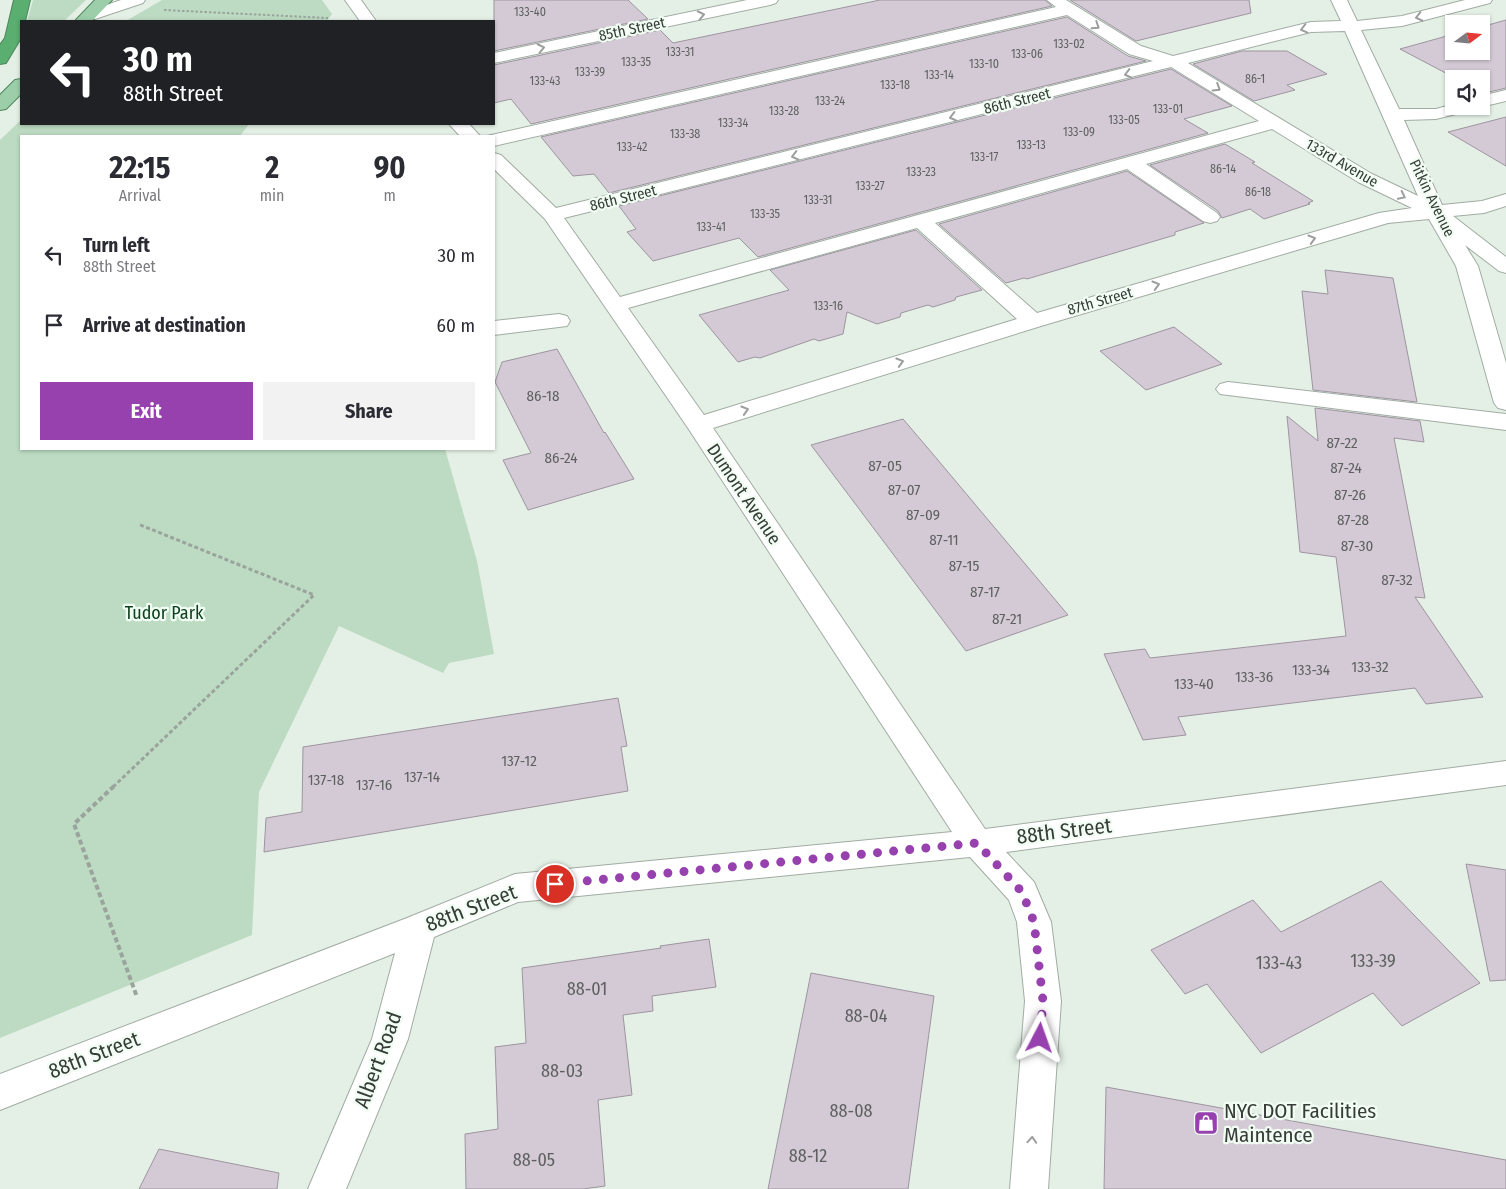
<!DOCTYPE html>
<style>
:root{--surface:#fff;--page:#f2f2f3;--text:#2b2b33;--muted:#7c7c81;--accent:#9741af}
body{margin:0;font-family:"Fira Sans Condensed",sans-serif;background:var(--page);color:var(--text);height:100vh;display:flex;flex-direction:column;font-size:19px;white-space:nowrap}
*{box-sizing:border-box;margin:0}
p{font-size:16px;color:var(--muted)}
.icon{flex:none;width:28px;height:28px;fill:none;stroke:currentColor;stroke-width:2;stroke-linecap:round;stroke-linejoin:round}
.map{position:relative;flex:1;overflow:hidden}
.side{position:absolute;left:20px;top:135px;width:475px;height:315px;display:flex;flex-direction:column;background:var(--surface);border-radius:0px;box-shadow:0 1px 4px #0004}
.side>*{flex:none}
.guide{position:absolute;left:20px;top:20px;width:475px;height:105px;border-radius:0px;box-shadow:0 1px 4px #0004;background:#202124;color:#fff;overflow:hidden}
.needle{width:32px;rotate:74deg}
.tools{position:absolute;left:1445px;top:15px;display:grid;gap:10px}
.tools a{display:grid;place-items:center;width:45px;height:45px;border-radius:0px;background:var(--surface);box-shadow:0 1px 4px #0004;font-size:25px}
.pin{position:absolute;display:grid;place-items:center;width:42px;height:42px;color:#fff;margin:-21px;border:2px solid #fff;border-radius:50%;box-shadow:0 1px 5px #0007}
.me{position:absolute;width:55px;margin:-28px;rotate:4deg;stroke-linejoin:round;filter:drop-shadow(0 0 4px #0008)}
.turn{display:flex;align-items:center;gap:18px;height:105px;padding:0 20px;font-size:22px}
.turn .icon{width:65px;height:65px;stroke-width:2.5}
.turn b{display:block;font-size:35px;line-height:42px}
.eta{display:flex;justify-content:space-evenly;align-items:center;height:85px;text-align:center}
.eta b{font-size:30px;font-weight:700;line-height:35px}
.cta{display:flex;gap:10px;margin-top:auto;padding:10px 20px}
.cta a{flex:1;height:58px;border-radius:0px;background:var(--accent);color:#fff;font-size:20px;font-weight:700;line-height:58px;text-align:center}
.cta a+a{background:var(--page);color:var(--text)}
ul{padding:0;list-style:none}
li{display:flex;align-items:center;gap:15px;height:70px;padding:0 20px}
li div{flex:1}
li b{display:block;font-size:19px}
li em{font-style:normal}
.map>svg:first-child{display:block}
.green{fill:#bcdbc2}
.building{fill:#d4cad6;stroke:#9d949f}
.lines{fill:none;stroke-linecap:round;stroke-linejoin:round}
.minor-casing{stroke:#a1aca3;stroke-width:2}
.major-casing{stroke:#4d865c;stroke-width:2}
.highway-casing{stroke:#4d865c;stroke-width:2}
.path-far2{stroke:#9aa39c;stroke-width:2;stroke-dasharray:2.5 2;stroke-linecap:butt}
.path-far1{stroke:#9aa39c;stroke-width:3;stroke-dasharray:4 2.5;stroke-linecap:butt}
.path{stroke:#9aa39c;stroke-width:4;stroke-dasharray:5 3;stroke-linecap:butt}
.minor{fill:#fff;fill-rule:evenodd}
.major{fill:#9bcea9;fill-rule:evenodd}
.highway{fill:#59ae70;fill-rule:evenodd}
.oneway{stroke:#9b9e9c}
.route{stroke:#9741af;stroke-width:9;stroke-dasharray:0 16.2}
.labels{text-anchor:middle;stroke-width:4.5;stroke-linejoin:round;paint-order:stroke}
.far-number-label{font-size:12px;fill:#5e6060}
.far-street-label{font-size:15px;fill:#373c38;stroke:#f1fdf3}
.number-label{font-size:15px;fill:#5e6060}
.street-label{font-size:18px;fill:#373c38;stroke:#f1fdf3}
.park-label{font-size:18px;fill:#0e4220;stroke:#f1fdf3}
.near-number-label{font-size:18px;fill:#5e6060}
.near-street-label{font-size:21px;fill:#373c38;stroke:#f1fdf3}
.near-poi-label{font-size:21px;fill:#373c38;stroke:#f1fdf3;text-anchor:start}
</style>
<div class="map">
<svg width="1506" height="1189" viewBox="0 0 1506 1189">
<rect width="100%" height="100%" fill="#e4f0e6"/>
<g class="green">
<path d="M33,0H86L64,21H27Z"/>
<path d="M162,0H322L332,14L327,21H126Z"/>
<path d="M21,120V124H249L240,136H21V449H445L477,561L494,654L449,663L443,673L339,626L259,792L252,935L0,1038V140Z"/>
</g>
<g class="building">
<path d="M494,0H628L648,19L494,51Z"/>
<path d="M880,0H1045L1052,6L531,124L511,99L494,103V65L660,30L673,43Z"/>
<path d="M1070,0H1249L1251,13L1136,41Z"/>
<path d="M1067,17L1128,56L1146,61L609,193L594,174L573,176L541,137Z"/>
<path d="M1506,20V88L1485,93L1481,91V79H1457L1400,49L1454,34V51H1481V27Z"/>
<path d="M1242,51H1287L1327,74L1287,85L1295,90L1254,101L1193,64Z"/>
<path d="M1171,69L1232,106L1184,119L1208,133L758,257L739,238L653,261L627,232L636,229L619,206Z"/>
<path d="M1506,117V166L1448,132Z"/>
<path d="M1225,144L1255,162L1252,163L1313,201L1308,203L1310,204L1264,219L1250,209L1222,218L1218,211L1150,165Z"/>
<path d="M1127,171L1204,223L1175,232V235L1027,279L1024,278L1006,283L939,224Z"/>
<path d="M916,230L982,290L956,297L955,300L933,307L928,305L901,313L900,317L877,324L847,312L843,334L819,341L814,339L760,358L755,357L738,362L699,315L789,290L770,270Z"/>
<path d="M1325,270L1393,278L1417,402L1313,390L1302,291L1328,294Z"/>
<path d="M1174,327L1222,364L1146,390L1100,351Z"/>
<path d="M557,349L604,433L605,432L634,479L528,510L503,460L531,453L495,382L502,362Z"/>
<path d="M1315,408L1420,421L1424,442L1394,438L1425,598L1415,597L1483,697L1426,704L1415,688L1178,717L1186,735L1143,740L1104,654L1145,649L1150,658L1346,636L1336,557L1300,552L1287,416L1318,441Z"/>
<path d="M903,419L932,453L1068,615L966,651L811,445Z"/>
<path d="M618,698L627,746L621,747L628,791L264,852L266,818L302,812L303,747Z"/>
<path d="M1466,864L1506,870V980L1490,981Z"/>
<path d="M1381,881L1480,983L1402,1026L1373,993L1261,1053L1207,984L1185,994L1151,950L1253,900L1281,932Z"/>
<path d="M709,939L716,987L652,996L653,1011L623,1015L632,1095L598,1100L605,1186L583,1189H466L465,1134L498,1129L495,1047L526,1043L522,968L661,948L660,946Z"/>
<path d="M811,973L934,996L908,1189H768Z"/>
<path d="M1106,1087L1506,1160V1189H1104Z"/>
<path d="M159,1149L279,1173L277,1189H139Z"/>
</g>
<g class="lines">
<defs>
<g id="minor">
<path d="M121,0H145L143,3L95,19H83L81,16L83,13Z"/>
<path d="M345,0H361L376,21H360Z"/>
<path d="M747,0H778L776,3L770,5L494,63V53Z"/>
<path d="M1047,0H1066L1141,46L1173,56L1311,22L1341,21L1331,0H1347L1357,21L1402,16L1465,0H1492L1490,3L1402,26L1361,30L1399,109H1436L1454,104V106H1475L1472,110L1436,119L1404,120L1442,205L1482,201L1506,194V206L1484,213L1453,216L1506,257V273L1499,271L1465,245L1478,266L1506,363V410L1498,408L1494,403L1456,266L1429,219L1388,223L1041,326L713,428L985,829L1506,761V785L1006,852L1034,882L1051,922L1061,1001L1048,1189H1010L1025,1001L1017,922L1009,900L970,857L518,902L434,937L408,1039L346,1189H308L372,1039L395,953L0,1110V1074L407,918L515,874L952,832L688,428L545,219L494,169V153L501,155L556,208L1153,61L1129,54L1067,15L494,146V136H487L1056,7ZM1345,31L1418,196L1372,174L1188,63L1311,32ZM1171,67L1259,121L620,297L564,218ZM1272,129L1358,182L1412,208L1379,213L1037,313L935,223L1127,169L1203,221L1210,223L1217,221L1220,217L1217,213L1146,164ZM917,228L1017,319L704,415L628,308Z"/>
<path d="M1506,90V101L1481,107L1476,106H1481V96Z"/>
<path d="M449,124H469L480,136H460Z"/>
<path d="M559,314L567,316L570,321L567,326L494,335V321Z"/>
<path d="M1228,382L1506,414V430L1220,394L1216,389L1220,384Z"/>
</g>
<g id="major">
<path d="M95,0H112L92,21H75Z"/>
<path d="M21,79V94L6,109L0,110V95L15,80Z"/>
</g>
<path id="highway" d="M14,0H30L25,21H21V38L6,63L0,64V45L5,38Z"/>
</defs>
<use href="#minor" class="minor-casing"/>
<use href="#major" class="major-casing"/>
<use href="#highway" class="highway-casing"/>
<path class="path-far2" d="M164,10L328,18"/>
<path class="path-far1" d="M113,787L314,595L138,524"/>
<path class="path" d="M114,786L74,824L137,997"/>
<use href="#minor" class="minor"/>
<use href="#major" class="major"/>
<use href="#highway" class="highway"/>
</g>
<defs><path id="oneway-chevron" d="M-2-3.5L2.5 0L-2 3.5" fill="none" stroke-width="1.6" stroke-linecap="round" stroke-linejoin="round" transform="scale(1.25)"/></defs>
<g class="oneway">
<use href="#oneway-chevron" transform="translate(701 15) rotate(-12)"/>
<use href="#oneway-chevron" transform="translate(1419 17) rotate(166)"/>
<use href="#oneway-chevron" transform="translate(1096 26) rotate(33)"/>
<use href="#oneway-chevron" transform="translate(1304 29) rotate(166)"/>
<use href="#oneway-chevron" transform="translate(541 48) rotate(-12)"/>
<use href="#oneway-chevron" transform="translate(1128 74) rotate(166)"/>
<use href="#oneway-chevron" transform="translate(1217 88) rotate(32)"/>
<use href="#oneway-chevron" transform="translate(953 117) rotate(166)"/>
<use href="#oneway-chevron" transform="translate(795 156) rotate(166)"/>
<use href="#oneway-chevron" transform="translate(1402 196) rotate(26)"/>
<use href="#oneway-chevron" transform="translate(1312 239) rotate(-16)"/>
<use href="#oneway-chevron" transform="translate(1156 285) rotate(-16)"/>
<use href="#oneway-chevron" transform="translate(900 362) rotate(-17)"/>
<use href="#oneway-chevron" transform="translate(745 410) rotate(-17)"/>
<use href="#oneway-chevron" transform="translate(1032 1140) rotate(-86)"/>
</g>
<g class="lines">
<path class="route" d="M555,884L977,843L1022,892L1034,922L1043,1001L1040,1038"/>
</g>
<defs>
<symbol id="shop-square" viewBox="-11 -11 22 22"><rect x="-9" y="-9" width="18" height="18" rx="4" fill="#9741af" stroke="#f1fdf3"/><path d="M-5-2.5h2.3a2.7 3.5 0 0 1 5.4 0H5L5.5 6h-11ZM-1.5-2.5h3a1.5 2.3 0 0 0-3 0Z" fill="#fff"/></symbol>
</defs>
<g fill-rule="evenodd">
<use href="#shop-square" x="1192" y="1109" width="28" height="28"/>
</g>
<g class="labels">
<g class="far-number-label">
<text x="530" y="16">133-40</text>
<text x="1069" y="48">133-02</text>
<text x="680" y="56">133-31</text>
<text x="1027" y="58">133-06</text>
<text x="636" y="66">133-35</text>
<text x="984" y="68">133-10</text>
<text x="590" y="76">133-39</text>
<text x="939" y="79">133-14</text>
<text x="1255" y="83">86-1</text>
<text x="545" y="85">133-43</text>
<text x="895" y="89">133-18</text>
<text x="830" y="105">133-24</text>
<text x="1168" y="113">133-01</text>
<text x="784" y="115">133-28</text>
<text x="1124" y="124">133-05</text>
<text x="733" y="127">133-34</text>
<text x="1079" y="136">133-09</text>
<text x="685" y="138">133-38</text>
<text x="1031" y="149">133-13</text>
<text x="632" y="151">133-42</text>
<text x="984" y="161">133-17</text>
<text x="1223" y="173">86-14</text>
<text x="921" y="176">133-23</text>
<text x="870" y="190">133-27</text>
<text x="1258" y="196">86-18</text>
<text x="818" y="204">133-31</text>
<text x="765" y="218">133-35</text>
<text x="711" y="231">133-41</text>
<text x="828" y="310">133-16</text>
</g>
<g class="far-street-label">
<text transform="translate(632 29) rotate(-12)" y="5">85th Street</text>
<text transform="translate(1017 101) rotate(-14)" y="5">86th Street</text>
<text transform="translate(1342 163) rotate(30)" y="5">133rd Avenue</text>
<text transform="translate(623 198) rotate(-14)" y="5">86th Street</text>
<text transform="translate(1432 198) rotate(64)" y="5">Pitkin Avenue</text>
<text transform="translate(1100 301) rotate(-16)" y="5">87th Street</text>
</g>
<g class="number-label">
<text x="543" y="401">86-18</text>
<text x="1342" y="448">87-22</text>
<text x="561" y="463">86-24</text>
<text x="885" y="471">87-05</text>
<text x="1346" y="473">87-24</text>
<text x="904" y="495">87-07</text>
<text x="1350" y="500">87-26</text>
<text x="923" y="520">87-09</text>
<text x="1353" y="525">87-28</text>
<text x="944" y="545">87-11</text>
<text x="1357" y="551">87-30</text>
<text x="964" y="571">87-15</text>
<text x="1397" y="585">87-32</text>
<text x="985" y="597">87-17</text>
<text x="1007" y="624">87-21</text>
<text x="1370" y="672">133-32</text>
<text x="1311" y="675">133-34</text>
<text x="1254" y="682">133-36</text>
<text x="1194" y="689">133-40</text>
<text x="519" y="766">137-12</text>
<text x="422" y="782">137-14</text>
<text x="326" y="785">137-18</text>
<text x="374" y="790">137-16</text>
</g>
<g class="street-label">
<text transform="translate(744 494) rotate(56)" y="6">Dumont Avenue</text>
</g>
<g class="park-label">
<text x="164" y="619">Tudor Park</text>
</g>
<g class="near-number-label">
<text x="1373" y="967">133-39</text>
<text x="1279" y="969">133-43</text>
<text x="587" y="995">88-01</text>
<text x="866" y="1022">88-04</text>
<text x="562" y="1077">88-03</text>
<text x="851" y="1117">88-08</text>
<text x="808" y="1162">88-12</text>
<text x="534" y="1166">88-05</text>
</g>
<g class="near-street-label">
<text transform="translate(1064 831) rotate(-7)" y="7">88th Street</text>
<text transform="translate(471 908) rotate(-21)" y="7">88th Street</text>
<text transform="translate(94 1055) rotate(-21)" y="7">88th Street</text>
<text transform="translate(378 1060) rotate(-70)" y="7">Albert Road</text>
</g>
<g class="near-poi-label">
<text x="1224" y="1118">NYC DOT Facilities<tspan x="1224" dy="24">Maintence</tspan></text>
</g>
</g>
</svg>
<div class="tools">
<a><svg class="needle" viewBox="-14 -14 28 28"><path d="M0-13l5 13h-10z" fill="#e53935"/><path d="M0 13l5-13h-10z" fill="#7c7c81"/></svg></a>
<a><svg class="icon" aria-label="sound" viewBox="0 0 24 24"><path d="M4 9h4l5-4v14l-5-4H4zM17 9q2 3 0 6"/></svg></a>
</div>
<div class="pin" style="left:555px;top:884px;background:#d93025"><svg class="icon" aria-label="arrive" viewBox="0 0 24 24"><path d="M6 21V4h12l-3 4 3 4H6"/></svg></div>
<svg class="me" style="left:1040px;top:1038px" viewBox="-20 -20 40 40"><path d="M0-17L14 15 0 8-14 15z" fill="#9741af" stroke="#fff" stroke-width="4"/></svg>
<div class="guide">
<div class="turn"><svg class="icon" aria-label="left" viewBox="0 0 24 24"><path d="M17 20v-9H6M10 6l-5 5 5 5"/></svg><div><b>30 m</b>88th Street</div></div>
</div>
<section class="side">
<div class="eta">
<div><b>22:15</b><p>Arrival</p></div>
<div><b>2</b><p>min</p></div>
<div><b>90</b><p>m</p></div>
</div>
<ul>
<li><svg class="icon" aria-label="left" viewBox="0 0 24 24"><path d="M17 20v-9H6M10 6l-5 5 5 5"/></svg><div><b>Turn left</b><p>88th Street</p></div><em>30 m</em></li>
<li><svg class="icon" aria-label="arrive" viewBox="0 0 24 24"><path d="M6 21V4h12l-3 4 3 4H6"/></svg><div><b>Arrive at destination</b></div><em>60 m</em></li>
</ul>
<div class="cta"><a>Exit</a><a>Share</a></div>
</section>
</div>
